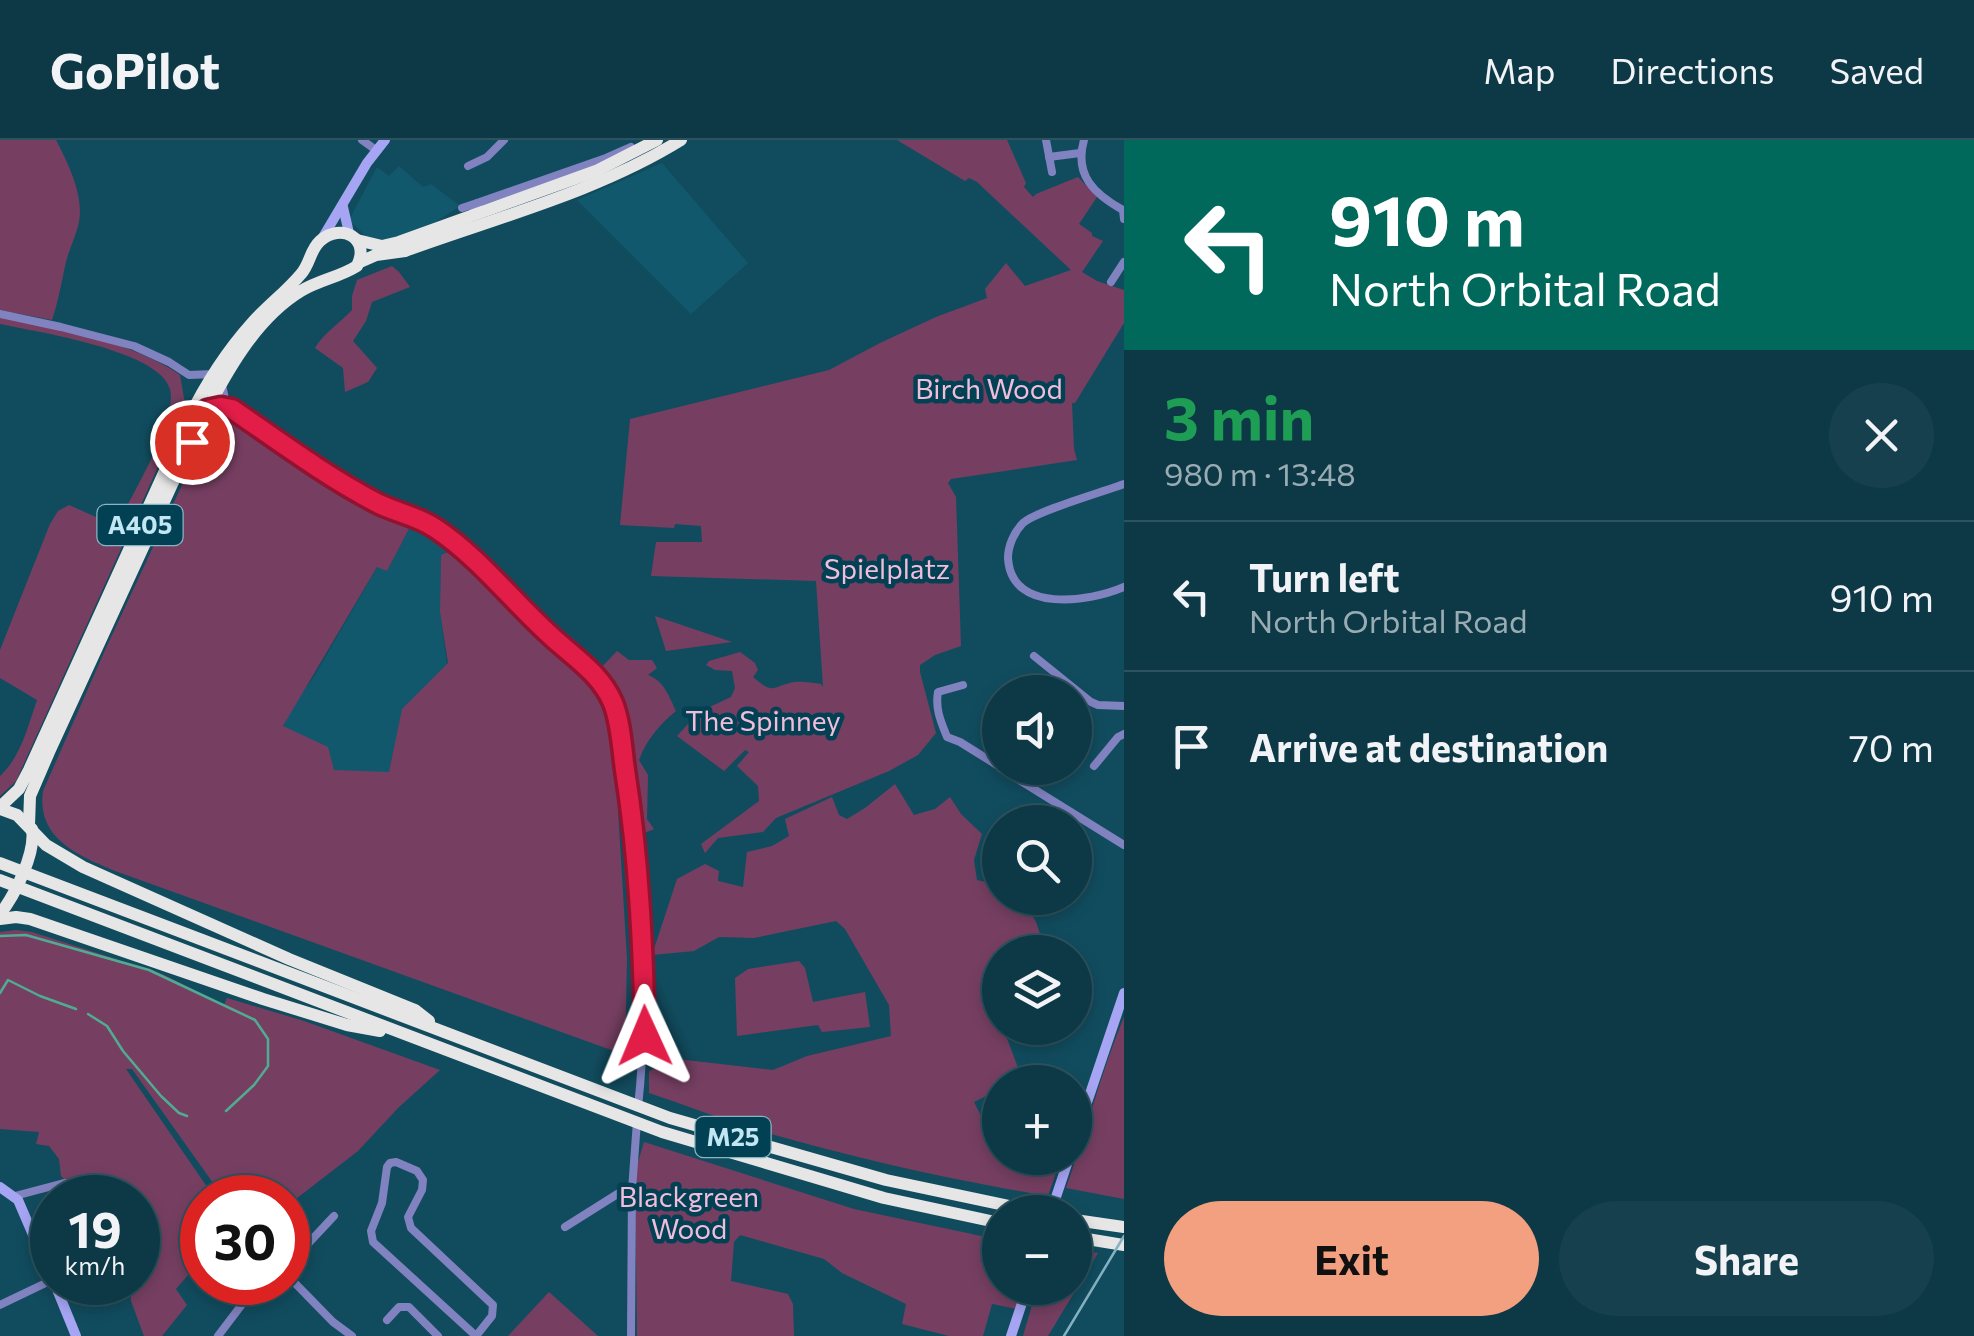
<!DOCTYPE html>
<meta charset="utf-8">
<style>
:root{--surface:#0d3946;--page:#16404d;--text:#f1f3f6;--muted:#9aacb3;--line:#2d535f;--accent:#f2a07f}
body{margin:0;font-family:Commissioner,sans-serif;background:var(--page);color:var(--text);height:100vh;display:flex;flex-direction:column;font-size:38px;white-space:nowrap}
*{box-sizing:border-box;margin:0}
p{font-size:32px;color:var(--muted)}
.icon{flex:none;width:55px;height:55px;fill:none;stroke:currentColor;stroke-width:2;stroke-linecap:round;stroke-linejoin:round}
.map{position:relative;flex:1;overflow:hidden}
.side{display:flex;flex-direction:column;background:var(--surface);width:850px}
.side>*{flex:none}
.hud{background:#00695c;color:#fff;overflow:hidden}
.fabs{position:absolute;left:982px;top:535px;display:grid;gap:20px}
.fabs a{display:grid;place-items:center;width:110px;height:110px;border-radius:50%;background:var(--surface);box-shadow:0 5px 15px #0003,0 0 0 2px var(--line);font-size:50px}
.speed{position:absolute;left:30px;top:1035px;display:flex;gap:20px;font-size:50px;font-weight:700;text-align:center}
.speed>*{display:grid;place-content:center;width:130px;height:130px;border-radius:50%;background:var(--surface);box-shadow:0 5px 15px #0003,0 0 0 2px var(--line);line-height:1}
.speed small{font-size:25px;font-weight:400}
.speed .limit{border:15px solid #d22;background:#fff;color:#111}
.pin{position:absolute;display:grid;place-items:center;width:85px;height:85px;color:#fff;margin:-42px;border:5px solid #fff;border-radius:50%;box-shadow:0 2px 10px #0007}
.me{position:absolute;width:110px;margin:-55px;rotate:359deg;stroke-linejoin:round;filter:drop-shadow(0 0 8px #0008)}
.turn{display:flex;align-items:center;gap:35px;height:210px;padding:0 40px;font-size:45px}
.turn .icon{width:130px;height:130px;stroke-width:2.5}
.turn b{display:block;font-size:70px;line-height:85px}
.round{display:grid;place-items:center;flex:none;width:105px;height:105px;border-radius:52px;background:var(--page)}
.headline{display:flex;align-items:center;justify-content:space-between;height:170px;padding:0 40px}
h1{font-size:60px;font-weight:700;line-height:75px;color:#1e9e55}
.primary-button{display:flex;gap:20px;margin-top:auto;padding:20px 40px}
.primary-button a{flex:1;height:115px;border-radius:60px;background:var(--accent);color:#111;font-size:40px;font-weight:700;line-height:115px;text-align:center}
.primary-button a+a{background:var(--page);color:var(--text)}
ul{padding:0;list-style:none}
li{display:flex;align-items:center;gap:30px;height:150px;padding:0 40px;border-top:2px solid var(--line)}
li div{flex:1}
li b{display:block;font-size:38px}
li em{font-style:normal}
header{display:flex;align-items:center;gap:60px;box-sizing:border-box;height:140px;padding:0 50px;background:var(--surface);border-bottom:2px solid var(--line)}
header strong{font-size:48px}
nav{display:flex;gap:55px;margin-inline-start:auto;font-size:35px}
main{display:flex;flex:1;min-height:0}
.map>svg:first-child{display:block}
.built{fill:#11586d}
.green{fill:#763f62}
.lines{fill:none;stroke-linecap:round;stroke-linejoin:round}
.stream{stroke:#50ab92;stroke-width:2.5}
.street{stroke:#8182c0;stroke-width:8}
.secondary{stroke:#a5a5f4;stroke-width:10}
.highway{stroke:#e6e6e6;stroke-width:12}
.rail{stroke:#86b1c0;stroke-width:2.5}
.route-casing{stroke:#92132f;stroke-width:25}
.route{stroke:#e11d48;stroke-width:18}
.labels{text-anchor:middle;stroke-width:9;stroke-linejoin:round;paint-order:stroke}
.shield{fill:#014153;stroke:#89b4c3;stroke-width:2.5}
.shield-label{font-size:25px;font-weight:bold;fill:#c3e6f3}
.park-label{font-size:28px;fill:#f1bddb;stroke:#014153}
</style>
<header>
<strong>GoPilot</strong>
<nav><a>Map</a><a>Directions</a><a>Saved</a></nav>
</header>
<main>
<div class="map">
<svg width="1124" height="1196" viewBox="0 0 1124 1196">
<rect width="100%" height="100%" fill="#114c5e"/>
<g class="built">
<path d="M662,23L748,123L691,174L577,60Z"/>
<path d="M399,26L423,47L431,44L460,66L429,86L386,100L367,97L349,80L377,27L389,36Z"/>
<path d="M411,385L453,410L441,415L440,472L447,525L402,570L389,633L334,630L283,587L292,568L315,535L378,426L387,431Z"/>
</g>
<g class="green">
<path d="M0,0H56C68,23 84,55 79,82C76,97 68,111 65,126C61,145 58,162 52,180L0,170Z"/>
<path d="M897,0H1007L1026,43L1024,47L1033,57L1036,54L1078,37L1097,57L1079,84L1092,93V96L1103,101L1082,132L1097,141L1124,150V183L1075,263H1072L1074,309L1077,320L951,339L948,343L956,357L961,506L935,515L920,525V532L936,593L918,615L889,631L776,678L763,692L718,698L705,713L701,704L759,661L758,646L737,626L749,612L745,610L724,631L677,596L699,572L731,557L735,548L732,531L715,530L706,525L709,521L740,512L755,523L758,530L753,537C775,556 772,546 794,542C802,541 813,543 821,544L823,547L816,441L651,436L656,402H702L701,386L675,384L674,388L620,385L630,279L829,230L880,203L936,177L987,158L985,149L1006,123L1025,146L1071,130L977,42L969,38L965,41Z"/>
<path d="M392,126L399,132L410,147L372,162L366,181L353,201L377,228L368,242L345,252L343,228L315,208C324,193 340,183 352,170V156L357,140Z"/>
<path d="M0,176C53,186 137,204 180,235L185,264L180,282L166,302L162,318L16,641L0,656V636C21,617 28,586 37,560L0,538V510L50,384L58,371L69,365L116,386C131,358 178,279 170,249C159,210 37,192 0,184Z"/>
<path d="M237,276L288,314L411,385L387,431L377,427L283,586L328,607L334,630L389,632L402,569L448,523L440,472L441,415L453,410L600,546L612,571L627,819L625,915L118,732C82,717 36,700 43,651L106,508L210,285Z"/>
<path d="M655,476L732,502L666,511Z"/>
<path d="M617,511L629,520H652L657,528L648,535C664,541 669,556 676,571C660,584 646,600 639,620L648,635L647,679L654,689L640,695L618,560L598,531Z"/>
<path d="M895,644L914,675L935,669L950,657L961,674L982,694L974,720L977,740L1000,745V758H1022L1036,782L1046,812H1000V869L997,870L1000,888H1003L1022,938L1013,942H1000V949L974,962L984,982L1000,975V1018H1061L1048,1056C950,1040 855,1018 760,991C723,980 686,965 649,953V931L677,919L773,930L807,916L891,896L889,865L845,789L836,781L754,798L719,797L694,811L652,815L677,739L705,724L719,731L718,741L743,747L747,712L772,706L789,696L785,679L832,657L839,675L847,679L865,668Z"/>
<path d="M16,790L32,792L162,834L224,865L227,858L304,881L440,930L398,968L358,1011L288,1065V1058L223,1057L132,929H126L214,1057L202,1058V1119L176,1149L187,1165L162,1196H144L131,1161V1143L138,1142V1058L77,1057L71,1046L61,1036L59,1019L49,1006L36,1004L39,992L0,989V792Z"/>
<path d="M799,821L805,828L813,862L865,852L870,887L822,892L818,885L737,896L735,838L748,829Z"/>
<path d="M1124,877V1059L1066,1048C1086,991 1101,933 1124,877Z"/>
<path d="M644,1002L854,1069L1000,1100V1148H1024L1017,1169L992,1164L983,1196H949L902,1184L906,1164L842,1133L824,1119L740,1095L734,1102L731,1141L788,1154L793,1164L794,1196H637L635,1032Z"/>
<path d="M1075,1110L1098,1113L1048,1196H1023L1037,1148H1075Z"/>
<path d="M549,1152L598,1196H508Z"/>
</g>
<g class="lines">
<g class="stream">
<path d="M0,796L26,795L149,830L255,880L268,899V926L254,945L226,971"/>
<path d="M0,853L8,840L40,856L76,869"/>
<path d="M88,874L107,886L123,911L161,956L179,973L187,976"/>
</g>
<g class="street">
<path d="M362,0L376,10"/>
<path d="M1046,0L1052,32"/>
<path d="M1084,0C1074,35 1094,54 1123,70L1124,79"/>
<path d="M1049,17L1080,13"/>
<path d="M468,26L487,17L504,0"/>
<path d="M462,68L477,63"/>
<path d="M472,73L478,66L477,63L606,18L631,7"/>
<path d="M1111,142L1124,122"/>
<path d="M0,174L61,187L134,206L169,222L189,235L213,234"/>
<path d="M222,245L226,263L232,269C279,302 326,337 378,363C396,373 416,376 434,387C478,415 512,459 550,495C572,516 598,532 612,560C622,581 622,612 626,635C642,744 650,857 638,967"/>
<path d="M1124,344C1103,352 1036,371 1023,383C1014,392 1008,406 1008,418C1011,474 1090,462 1124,447"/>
<path d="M1034,516L1091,562L1098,565L1124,566"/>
<path d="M963,545L938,552C935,569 941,582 947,597L960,602L1000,627"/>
<path d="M1094,626L1118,597L1124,594"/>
<path d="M1000,628L1124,705"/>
<path d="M396,1022L417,1031L423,1040L422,1050L408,1077L411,1088L493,1165L492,1176L476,1196L373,1102L371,1091L382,1063L387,1027L390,1023Z"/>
<path d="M15,1056L64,1043"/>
<path d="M565,1087L619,1053L632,1050"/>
<path d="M288,1125L334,1076"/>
<path d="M288,1136L333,1182L352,1196"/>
<path d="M0,1165L52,1140"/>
<path d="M387,1180L399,1167H409L438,1196"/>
<path d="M218,1196L259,1142"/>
<path d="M631,1196L632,1050L637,981"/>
</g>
<g class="secondary">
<path d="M343,67L349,93"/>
<path d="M323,97L367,23L385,0"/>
<path d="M1075,998L1124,853"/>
<path d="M0,1047L18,1060L52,1139"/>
<path d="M1051,1072L1069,1018"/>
<path d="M54,1142L76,1196"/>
<path d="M1011,1196L1027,1148"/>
</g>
<g class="highway">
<path d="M357,100L382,106L399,102L596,31L657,0"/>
<path d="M360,122L376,115L405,111C498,77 597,52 681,0"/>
<path d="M0,667L19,649L29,630L188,280C205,245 226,212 252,183C267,166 286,152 301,134C310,124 310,110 320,101C341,82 371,98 357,126C340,137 319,140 301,151C255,179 226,233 202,279L49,612L30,656L29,685"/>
<path d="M0,669L17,675L46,705L83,727L289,819L415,870L429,881"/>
<path d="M0,723L670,978L886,1040L1037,1072"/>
<path d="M0,740L662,992L884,1058L1000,1083"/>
<path d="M0,774C15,755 36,713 32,689"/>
<path d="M0,779L16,777L30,779L263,859L347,885L380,891"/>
<path d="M1075,1080L1124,1087"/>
<path d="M1075,1097L1124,1105"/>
</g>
<path class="rail" d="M1064,1196L1124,1096"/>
</g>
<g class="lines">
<defs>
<path id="route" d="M192,302L207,270L221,267L232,269C280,302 327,337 379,364C398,373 417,376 435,388C479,417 512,461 552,497C574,517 601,534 613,563C621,583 622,609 625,630C639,718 643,807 645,896"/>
</defs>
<use href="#route" class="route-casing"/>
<use href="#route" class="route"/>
</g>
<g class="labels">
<g class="shield">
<rect x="97.5" y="365" width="85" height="40" rx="8"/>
<rect x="695.5" y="977" width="75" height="40" rx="8"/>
</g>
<g class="shield-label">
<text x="140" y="394">A405</text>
<text x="733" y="1006">M25</text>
</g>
<g class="park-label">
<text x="989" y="259">Birch Wood</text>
<text x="887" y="439">Spielplatz</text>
<text x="763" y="591">The Spinney</text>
<text x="689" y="1067">Blackgreen<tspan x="689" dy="32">Wood</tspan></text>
</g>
</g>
</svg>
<div class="fabs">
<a><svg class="icon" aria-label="sound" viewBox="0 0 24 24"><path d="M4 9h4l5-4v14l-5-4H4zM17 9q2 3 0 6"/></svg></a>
<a><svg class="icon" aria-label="search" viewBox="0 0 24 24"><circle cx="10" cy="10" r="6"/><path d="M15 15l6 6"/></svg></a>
<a><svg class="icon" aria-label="layers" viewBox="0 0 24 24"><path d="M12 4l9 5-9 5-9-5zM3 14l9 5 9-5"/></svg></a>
<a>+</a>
<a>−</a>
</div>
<div class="speed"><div>19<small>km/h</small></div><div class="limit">30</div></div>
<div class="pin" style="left:192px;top:302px;background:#d93025"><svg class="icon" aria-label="arrive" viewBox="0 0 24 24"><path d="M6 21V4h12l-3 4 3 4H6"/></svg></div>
<svg class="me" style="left:645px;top:896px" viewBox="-20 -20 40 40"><path d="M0-17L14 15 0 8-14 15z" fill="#e11d48" stroke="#fff" stroke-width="4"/></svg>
</div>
<section class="side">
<div class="hud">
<div class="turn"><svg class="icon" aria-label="left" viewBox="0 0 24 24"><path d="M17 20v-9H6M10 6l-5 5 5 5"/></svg><div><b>910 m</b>North Orbital Road</div></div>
</div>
<div class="headline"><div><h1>3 min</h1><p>980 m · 13:48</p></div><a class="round"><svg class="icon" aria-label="close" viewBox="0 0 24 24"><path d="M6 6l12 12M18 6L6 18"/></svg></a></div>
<ul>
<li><svg class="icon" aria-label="left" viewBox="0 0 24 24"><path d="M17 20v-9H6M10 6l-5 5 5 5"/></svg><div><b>Turn left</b><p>North Orbital Road</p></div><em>910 m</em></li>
<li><svg class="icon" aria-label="arrive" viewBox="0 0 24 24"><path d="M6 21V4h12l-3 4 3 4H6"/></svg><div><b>Arrive at destination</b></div><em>70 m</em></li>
</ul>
<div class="primary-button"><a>Exit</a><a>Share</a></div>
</section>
</main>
